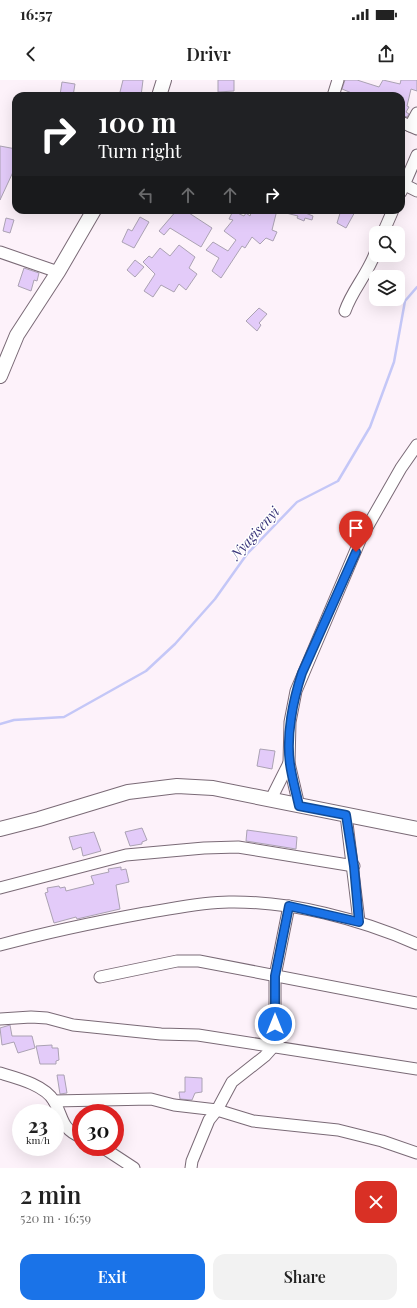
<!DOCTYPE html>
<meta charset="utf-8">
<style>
:root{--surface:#fff;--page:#f2f2f2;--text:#222;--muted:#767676;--accent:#1a73e8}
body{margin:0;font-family:"Playfair Display",serif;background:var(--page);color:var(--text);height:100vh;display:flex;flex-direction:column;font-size:15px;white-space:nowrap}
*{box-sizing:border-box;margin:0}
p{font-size:13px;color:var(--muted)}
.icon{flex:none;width:22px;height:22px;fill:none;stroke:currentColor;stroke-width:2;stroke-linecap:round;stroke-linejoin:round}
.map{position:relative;height:1088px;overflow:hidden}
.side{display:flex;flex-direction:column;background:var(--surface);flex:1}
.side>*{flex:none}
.top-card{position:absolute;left:12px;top:12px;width:393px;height:122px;border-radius:12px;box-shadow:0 4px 16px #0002;background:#202124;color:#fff;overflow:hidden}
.tools{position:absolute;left:369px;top:146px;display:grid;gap:8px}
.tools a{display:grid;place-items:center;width:36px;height:36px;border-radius:8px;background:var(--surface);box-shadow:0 4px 16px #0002;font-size:20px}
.speed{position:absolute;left:12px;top:1024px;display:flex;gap:8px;font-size:20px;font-weight:700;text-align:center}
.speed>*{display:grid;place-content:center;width:52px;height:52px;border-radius:50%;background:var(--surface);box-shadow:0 4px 16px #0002;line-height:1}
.speed small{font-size:10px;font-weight:400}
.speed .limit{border:6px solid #d22;background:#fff;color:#111}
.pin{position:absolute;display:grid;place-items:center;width:34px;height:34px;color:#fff;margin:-41px -17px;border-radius:50% 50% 50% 0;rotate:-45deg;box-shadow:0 0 4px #0007}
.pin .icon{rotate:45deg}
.me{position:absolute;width:44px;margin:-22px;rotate:0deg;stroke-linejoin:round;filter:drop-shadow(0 0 3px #0008)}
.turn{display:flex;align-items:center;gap:14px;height:84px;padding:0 20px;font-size:18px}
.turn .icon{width:52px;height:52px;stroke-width:2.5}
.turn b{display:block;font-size:28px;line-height:34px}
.lanes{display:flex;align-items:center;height:38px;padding:0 20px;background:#0003;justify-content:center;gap:20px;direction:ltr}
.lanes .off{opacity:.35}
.round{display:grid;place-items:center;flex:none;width:42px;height:42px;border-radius:12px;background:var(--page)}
.summary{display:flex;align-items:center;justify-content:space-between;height:68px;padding:0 20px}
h1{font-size:24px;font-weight:600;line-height:30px}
.action{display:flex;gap:8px;margin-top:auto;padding:8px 20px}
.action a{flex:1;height:46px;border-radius:12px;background:var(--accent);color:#fff;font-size:16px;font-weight:600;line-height:46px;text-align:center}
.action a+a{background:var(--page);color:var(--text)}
.status{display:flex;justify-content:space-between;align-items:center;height:28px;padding:0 20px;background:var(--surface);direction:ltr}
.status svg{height:11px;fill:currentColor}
header{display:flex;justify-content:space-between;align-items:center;height:52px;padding:0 20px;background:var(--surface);font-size:18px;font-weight:600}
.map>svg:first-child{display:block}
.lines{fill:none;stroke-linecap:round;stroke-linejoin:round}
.stream{stroke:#c4c7f7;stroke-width:2.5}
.building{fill:#e3cbf9;stroke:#aba2b3}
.minor-casing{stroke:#7a6a76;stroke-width:13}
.major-casing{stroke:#7a6a76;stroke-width:16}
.minor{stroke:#fff;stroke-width:11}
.major{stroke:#fff;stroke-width:14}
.route-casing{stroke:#114b97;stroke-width:10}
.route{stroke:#1a73e8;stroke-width:7}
.labels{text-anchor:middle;stroke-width:3;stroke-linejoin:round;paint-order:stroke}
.water-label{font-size:14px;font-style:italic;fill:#383479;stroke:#fff}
</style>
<div class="status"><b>16:57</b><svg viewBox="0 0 49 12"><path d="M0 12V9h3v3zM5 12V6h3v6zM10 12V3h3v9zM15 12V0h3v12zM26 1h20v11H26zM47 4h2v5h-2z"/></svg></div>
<header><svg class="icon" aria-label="back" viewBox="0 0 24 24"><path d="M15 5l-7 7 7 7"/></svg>Drivr<svg class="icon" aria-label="share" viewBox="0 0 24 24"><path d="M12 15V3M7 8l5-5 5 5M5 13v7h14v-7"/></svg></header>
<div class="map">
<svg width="417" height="1088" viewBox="0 0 417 1088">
<rect width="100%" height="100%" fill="#fdf2fa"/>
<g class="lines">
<path class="stream" d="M0,644L14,640L64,637L146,591L175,564L215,519L247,474L297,422L338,401L370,347L394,282L405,221L417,207"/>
</g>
<g class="building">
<path d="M123,0H143L141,16H119Z"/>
<path d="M218,0H234V11L218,12Z"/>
<path d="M345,0H357L379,7L383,0L400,4L401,0H417V11L411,9L407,26L409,27L406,32L409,34L407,37L401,35V16H359L342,9Z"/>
<path d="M62,2L75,4L73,16L60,15Z"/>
<path d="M0,66L16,69V92H13L0,120Z"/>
<path d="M177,130H191L189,133L212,148L201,167L170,148L164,155L159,151Z"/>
<path d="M252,130H277L272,150L277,152L273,161L266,158L260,164L252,157L245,168L242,166L221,198L212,191L219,178L206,170L213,162L228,171L236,160L224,151L233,140L229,139L233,131L244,136L246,133L250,136Z"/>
<path d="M283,130H298L313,136L312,140L305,138L304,141L297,138L298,136L282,132Z"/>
<path d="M341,130H356L346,148L337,143Z"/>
<path d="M140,137L149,142L134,168L122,162L128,149L132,151Z"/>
<path d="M6,138L14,140L10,153L3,151Z"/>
<path d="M179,165L195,177L189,188L197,194L186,210L179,204L174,212L161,205L153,217L144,211L155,194L143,182L149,176L152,178L160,168L170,176Z"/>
<path d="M135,180L144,187L135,197L127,190Z"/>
<path d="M24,188L39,193L37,201L34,200L31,211L18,206Z"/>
<path d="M259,228L267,234L259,243L261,245L257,251L246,241Z"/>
<path d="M260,669L275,671L272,689L257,686Z"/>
<path d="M142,748L147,760L142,762V764L130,766L125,752Z"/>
<path d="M247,750L297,757L296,769L246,761Z"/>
<path d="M94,752L101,771L83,776L81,767L73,770L69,757Z"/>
<path d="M121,787V790L126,789L129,802L116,805L120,829L77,839L76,837L54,843L45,813L48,812L47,808L59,806L60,808L65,807L66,811L94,804L91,796L109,792L108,789Z"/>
<path d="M10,945L12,956H32L35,968L18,973L14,962L2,965L0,948Z"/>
<path d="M52,965V968H58L59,980L56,981V984H40L36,966Z"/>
<path d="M57,995H64L67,1013L60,1014Z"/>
<path d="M185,997L202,998V1012L195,1013L192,1020L180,1019L179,1012H185Z"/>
</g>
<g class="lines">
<defs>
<g id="minor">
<path d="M333,16L338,0"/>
<path d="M401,42L417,49"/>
<path d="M410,46L417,33"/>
<path d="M401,103L417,111"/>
<path d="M401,112L417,75"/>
<path d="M383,153L393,130"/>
<path d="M0,172L58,192"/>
<path d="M345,231C352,210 368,194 376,171"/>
<path d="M271,719L289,683"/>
<path d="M299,726L289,683L290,642L296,611L361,458L401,388L417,365"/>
<path d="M346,735L359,841"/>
<path d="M0,808L126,775L204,768L238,767L354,786"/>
<path d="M0,865C48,852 96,842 145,833C172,829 201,822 229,822C292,821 360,839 417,864"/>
<path d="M100,897L177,881H199L417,923"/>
<path d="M0,939L31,937L47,938L73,945L161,954L198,955L417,989"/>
<path d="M0,993C17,998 45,1005 54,1021C64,1038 60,1048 81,1057"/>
<path d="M54,1021L151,1019L174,1025L217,1030L253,1041L338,1050L382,1061L417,1073"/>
<path d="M102,1067L134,1088"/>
<path d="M191,1088L192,1081L209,1040L217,1030L232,1002L265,976L273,967L275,951V896L289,826"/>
</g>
<g id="major">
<path d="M159,16L164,0"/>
<path d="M0,296L17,255L58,192L94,130"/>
<path d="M0,749L39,739L128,712L177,706L213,708L417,749"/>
</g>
</defs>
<use href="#minor" class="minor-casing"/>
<use href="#major" class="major-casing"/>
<use href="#minor" class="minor"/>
<use href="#major" class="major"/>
</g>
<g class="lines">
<defs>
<path id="route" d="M275,944V896L289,826L359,842L354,786L346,735L299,726C296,712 292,698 290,684C286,655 293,620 302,593L356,472"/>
</defs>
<use href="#route" class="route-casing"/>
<use href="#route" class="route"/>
</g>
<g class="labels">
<g class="water-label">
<text transform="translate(255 453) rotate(-48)" y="5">Nyagisenyi</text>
</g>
</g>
</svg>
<div class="tools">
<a><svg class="icon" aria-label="search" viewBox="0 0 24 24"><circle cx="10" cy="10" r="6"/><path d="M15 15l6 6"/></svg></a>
<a><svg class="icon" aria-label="layers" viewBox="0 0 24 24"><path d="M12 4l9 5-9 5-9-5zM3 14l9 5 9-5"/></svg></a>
</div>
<div class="speed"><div>23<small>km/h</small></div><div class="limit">30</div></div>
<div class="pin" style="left:356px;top:472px;background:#d93025"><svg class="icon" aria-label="arrive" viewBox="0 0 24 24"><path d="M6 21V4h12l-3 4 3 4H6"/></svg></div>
<svg class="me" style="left:275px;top:944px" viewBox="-20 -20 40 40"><circle r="17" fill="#1a73e8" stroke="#fff" stroke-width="3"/><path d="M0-11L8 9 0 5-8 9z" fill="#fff"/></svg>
<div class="top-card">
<div class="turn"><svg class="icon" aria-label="right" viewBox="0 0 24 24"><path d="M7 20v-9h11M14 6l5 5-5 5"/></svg><div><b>100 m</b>Turn right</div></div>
<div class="lanes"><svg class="icon off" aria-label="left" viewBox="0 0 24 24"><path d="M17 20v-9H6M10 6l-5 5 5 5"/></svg><svg class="icon off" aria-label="ahead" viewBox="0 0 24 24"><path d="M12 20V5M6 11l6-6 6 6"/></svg><svg class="icon off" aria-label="ahead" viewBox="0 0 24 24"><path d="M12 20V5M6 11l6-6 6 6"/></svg><svg class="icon" aria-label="right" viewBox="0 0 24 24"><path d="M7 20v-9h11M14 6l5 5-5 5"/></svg></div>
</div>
</div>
<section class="side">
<div class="summary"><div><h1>2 min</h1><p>520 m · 16:59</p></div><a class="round" style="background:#d93025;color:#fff"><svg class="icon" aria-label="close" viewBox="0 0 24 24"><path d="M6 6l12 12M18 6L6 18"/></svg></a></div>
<div class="action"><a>Exit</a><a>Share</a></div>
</section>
